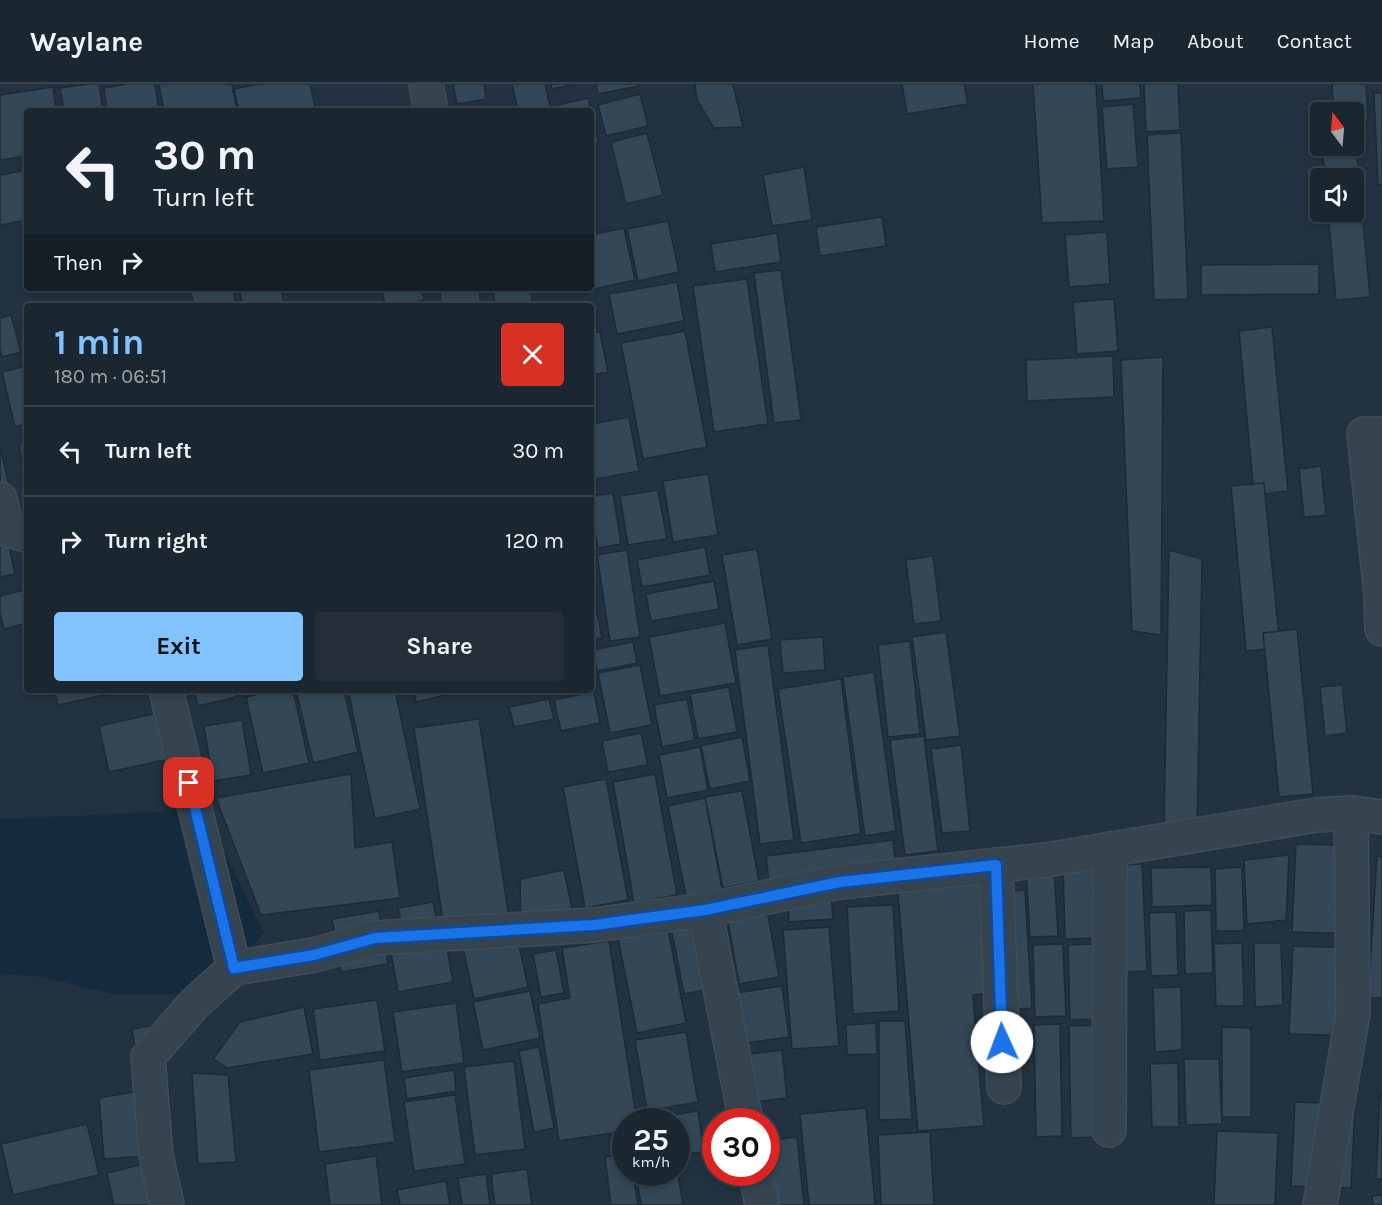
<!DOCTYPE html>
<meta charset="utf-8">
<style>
:root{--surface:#1a2630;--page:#232e38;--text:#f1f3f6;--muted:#9fa5ab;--line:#38434c;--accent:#82c2ff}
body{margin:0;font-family:Karla,sans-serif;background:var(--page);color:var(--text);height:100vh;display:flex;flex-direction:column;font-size:22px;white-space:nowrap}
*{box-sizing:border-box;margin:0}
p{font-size:20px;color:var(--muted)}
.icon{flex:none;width:33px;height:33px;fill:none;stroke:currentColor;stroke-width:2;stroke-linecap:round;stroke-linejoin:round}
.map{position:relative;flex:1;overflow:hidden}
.details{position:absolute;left:24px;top:219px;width:570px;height:390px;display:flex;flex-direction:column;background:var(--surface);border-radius:6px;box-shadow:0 3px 9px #0003,0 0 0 2px var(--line)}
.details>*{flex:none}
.banner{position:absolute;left:24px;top:24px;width:570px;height:183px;border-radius:6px;box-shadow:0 3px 9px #0003,0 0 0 2px var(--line);background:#1a2630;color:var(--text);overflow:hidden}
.needle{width:39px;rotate:344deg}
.buttons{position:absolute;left:1310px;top:18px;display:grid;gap:12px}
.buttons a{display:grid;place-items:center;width:54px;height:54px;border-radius:6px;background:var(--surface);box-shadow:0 3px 9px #0003,0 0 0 2px var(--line);font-size:30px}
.speed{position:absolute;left:612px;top:1024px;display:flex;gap:12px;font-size:30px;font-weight:700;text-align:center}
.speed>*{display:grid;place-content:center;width:78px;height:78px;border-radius:50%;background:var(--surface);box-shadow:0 3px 9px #0003,0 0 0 2px var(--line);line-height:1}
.speed small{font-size:15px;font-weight:400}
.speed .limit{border:9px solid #d22;background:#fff;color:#111}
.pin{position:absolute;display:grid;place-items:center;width:51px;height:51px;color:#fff;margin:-26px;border-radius:12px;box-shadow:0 3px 9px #0006}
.me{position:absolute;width:66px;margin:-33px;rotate:358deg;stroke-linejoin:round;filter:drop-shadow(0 0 4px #0008)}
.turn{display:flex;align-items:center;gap:21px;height:126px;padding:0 30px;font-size:27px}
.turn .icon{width:78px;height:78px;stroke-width:2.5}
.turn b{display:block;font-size:42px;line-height:51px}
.then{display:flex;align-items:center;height:57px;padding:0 30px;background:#0003;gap:12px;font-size:22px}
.round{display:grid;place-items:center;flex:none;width:63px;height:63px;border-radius:6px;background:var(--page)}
.overview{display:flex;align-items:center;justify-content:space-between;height:102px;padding:0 30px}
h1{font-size:36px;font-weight:700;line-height:45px;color:var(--accent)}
.button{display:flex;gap:12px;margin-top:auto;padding:12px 30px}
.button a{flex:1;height:69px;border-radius:6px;background:var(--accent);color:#111;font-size:24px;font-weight:700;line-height:69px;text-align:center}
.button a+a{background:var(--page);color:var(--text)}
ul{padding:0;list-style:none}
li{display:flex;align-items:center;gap:18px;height:90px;padding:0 30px;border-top:2px solid var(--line)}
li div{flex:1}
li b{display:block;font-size:22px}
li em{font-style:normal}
header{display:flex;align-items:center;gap:36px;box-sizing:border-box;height:84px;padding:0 30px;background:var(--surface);border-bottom:2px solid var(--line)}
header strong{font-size:28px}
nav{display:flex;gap:33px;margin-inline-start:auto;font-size:21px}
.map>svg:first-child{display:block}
.water{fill:#142b3e}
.building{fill:#334756;stroke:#1d2b36;stroke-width:1.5}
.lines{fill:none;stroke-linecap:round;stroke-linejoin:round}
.minor-casing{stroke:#3f4d58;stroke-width:36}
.minor{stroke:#36444f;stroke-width:33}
.route-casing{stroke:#114b97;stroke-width:15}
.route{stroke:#1a73e8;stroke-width:10}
</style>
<header>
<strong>Waylane</strong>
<nav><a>Home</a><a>Map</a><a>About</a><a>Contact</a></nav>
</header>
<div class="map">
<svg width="1382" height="1121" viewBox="0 0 1382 1121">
<rect width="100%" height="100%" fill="#223240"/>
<path class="water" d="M204,726L264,849L213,910H113L43,893L0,890V735Z"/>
<g class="building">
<path d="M89,0H99L103,27H64L60,4Z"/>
<path d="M127,0H155L159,27H107L104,4Z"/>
<path d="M159,0H232L237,27H164Z"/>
<path d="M259,0H310L316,27H239L234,5Z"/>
<path d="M453,0H484L486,15L457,20Z"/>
<path d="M512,0H545L551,27H518Z"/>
<path d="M551,0H576L552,5Z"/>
<path d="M596,0H638L639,2L598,10Z"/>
<path d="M695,0H733L743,43L714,44L697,16Z"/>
<path d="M902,0H964L968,20L907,30Z"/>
<path d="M1033,0H1096L1104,137L1042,139Z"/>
<path d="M1102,0H1140L1141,14L1103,17Z"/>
<path d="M1144,0H1178L1180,46L1146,48Z"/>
<path d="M1332,0H1366L1368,37H1353V28H1334Z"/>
<path d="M53,3L56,27H27V72L0,76V11Z"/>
<path d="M1374,9H1382V101H1378Z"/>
<path d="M640,10L648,42L606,52L598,21Z"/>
<path d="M588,14L599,59L591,61V27H560L558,21Z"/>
<path d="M1133,20L1138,83L1107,85L1102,23Z"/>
<path d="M1355,48L1370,213L1336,216L1328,128H1353V94H1325L1322,62H1353V49Z"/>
<path d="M647,49L663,111L626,120L611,58Z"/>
<path d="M1181,49L1188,215L1154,216L1147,51Z"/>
<path d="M804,83L812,136L772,142L763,91Z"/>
<path d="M27,86V136L0,141V91Z"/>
<path d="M882,133L886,162L820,172L816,143Z"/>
<path d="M668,137L679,188L638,197L627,145Z"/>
<path d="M624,144L635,196L594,205L591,188V151Z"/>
<path d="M1107,148L1110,200L1069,203L1065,151Z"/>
<path d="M777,149L781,178L715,188L711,160Z"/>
<path d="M1319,180V210L1201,211V181Z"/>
<path d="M781,186L801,336L774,339L754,189Z"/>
<path d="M747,195L768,340L714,348L693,202Z"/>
<path d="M677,198L684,237L617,250L609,210Z"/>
<path d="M190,204H233L236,222H194Z"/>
<path d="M239,204H281L285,222H243Z"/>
<path d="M382,204H421L424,216L397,222H385Z"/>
<path d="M492,204H530L533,222H496Z"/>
<path d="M1114,215L1118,267L1077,270L1073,218Z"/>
<path d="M11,231L21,268L2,273L0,265V234Z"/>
<path d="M1272,243L1288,407L1254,411L1239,247Z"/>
<path d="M685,247L707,363L643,375L621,259Z"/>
<path d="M600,248L608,288L591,291V250Z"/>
<path d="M1113,272L1114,313L1027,317L1026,276Z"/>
<path d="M1163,273L1161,551L1132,547L1121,276Z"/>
<path d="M27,282V340L15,343L2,288Z"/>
<path d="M629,333L639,387L591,396V340Z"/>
<path d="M27,359V414L19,360Z"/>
<path d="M0,362L13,419L0,422Z"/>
<path d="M1321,382L1326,431L1304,433L1299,385Z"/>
<path d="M708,390L718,451L673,458L663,397Z"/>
<path d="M1264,399L1280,564L1246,567L1231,402Z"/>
<path d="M658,406L667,455L628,461L620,412Z"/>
<path d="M613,409L621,460L598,464L591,424V412Z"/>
<path d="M2,428L15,490L0,493V429Z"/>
<path d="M705,463L710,491L642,503L637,476Z"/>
<path d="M757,465L772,555L737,561L722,471Z"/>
<path d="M627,466L640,553L610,557L597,471Z"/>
<path d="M1169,466L1202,475L1197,746L1164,745Z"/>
<path d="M933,472L941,537L914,540L906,476Z"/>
<path d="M591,473L596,501H591Z"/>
<path d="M714,497L719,525L651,537L646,510Z"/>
<path d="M24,506L27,520V539L4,545L0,529V512Z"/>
<path d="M594,513L602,554L591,556V514Z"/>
<path d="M725,539L736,599L660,612L649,553Z"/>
<path d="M1297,545L1313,710L1279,713L1263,549Z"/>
<path d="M946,548L960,652L926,656L912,553Z"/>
<path d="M823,553L825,586L783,589L780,556Z"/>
<path d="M910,557L920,650L888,653L878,561Z"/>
<path d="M633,558L637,579L597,587L593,566Z"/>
<path d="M768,561L794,756L760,760L735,566Z"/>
<path d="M640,581L652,641L610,649L598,589Z"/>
<path d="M874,588L896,747L865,752L843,593Z"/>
<path d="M841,595L861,750L801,759L778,605Z"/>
<path d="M1342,601L1347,649L1325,652L1320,603Z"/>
<path d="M729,603L737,648L698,655L690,610Z"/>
<path d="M54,606H127L58,621Z"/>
<path d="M194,606H234L236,613L198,622Z"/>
<path d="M275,606H293L309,679L263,689L246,613Z"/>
<path d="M296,606H344L358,668L313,679Z"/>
<path d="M348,606H395L420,725L375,735Z"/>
<path d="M414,606H440L441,612L416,618Z"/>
<path d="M594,608L600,639L561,647L554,616Z"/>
<path d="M549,615L554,635L514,643L509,623Z"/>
<path d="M687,615L695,656L662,663L654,621Z"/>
<path d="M163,628L174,674L109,688L99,642Z"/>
<path d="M479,635L509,834L444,844L414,644Z"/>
<path d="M242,636L251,691L213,697L204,642Z"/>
<path d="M641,649L648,681L608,688L602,657Z"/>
<path d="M924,652L938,767L905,771L890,656Z"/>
<path d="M742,653L750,697L710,705L701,662Z"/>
<path d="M961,661L970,747L942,749L931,665Z"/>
<path d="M700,663L708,706L667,714L659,671Z"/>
<path d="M351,690L355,764L392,758L400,814L261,831L216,714Z"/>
<path d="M655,690L677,811L634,819L613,698Z"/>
<path d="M606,695L628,816L585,824L563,703Z"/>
<path d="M742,707L759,797L723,804L705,713Z"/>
<path d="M705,714L722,805L686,812L668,722Z"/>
<path d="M893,756L897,791L770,807L766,772Z"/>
<path d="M1296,760L1366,762L1363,850L1292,848Z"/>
<path d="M1289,771L1286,836L1247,840L1244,776Z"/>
<path d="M1377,772L1382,773V914H1368Z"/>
<path d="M1142,780L1147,887L1103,889L1099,782Z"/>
<path d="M1093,782L1096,854L1065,855L1063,783Z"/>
<path d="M1054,783L1058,852L1030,853L1026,784Z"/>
<path d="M1211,783L1212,821L1152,823L1151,784Z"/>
<path d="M1242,783L1244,847H1216L1215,785Z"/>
<path d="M564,786L573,829L521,843L520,795Z"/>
<path d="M994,790L1003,908L973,911L984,1042L918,1047L897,798Z"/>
<path d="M1025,806L1032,924L1009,926L1002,808Z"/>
<path d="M764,808L779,893L739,900L724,815Z"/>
<path d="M831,813L833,835L789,838L788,816Z"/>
<path d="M433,818L439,845L404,852L398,824Z"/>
<path d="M717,818L733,900L684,910L668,828Z"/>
<path d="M893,821L899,927L853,930L847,823Z"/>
<path d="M1211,826L1213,889L1185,890L1184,827Z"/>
<path d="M379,827L388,880L341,888L332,835Z"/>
<path d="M1176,828L1178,891L1151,892L1149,829Z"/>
<path d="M667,840L686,939L637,949L617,850Z"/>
<path d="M829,843L839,962L792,965L783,846Z"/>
<path d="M517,852L528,903L474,915L463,864Z"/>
<path d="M445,853L453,898L398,908L390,863Z"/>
<path d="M609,857L637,1038H626V1047L559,1057L538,920L570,914L562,864Z"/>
<path d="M1242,859L1244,922H1216L1214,860Z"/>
<path d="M1254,859H1281L1283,921L1255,923Z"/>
<path d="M1063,860L1066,932L1035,933L1033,861Z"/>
<path d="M1094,860L1096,935L1070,936L1068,861Z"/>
<path d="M1293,862L1363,864L1360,952L1289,950Z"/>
<path d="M556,866L564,909L541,913L533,870Z"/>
<path d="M782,902L789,953L717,963L710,913Z"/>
<path d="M1181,903L1182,966L1155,968L1153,904Z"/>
<path d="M530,907L540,954L483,966L473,918Z"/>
<path d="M377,916L385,967L320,976L313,925Z"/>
<path d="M456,919L464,979L402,988L393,928Z"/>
<path d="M304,923L313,970L227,984L213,975L240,938Z"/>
<path d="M879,937H905L912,1035L879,1036Z"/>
<path d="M876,939L877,970L847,971L846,941Z"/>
<path d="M160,940L168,983L139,988L132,945Z"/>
<path d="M1060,940L1062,1052L1036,1053L1034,941Z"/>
<path d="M1095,941L1097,1053L1071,1054L1069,942Z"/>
<path d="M1222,943L1251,944V1033H1222Z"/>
<path d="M686,948L698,1018L647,1027L635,956Z"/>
<path d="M539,963L554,1044L534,1048L519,967Z"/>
<path d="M782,966L787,1014L729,1021L724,973Z"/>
<path d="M1184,975H1219L1222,1040L1186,1041Z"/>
<path d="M384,976L395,1058L319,1068L309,986Z"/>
<path d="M514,977L525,1065L475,1071L464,983Z"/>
<path d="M1178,979L1179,1043H1152L1150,980Z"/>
<path d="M454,986L456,1007L407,1015L404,994Z"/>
<path d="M192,989L228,991L236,1078L198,1080Z"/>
<path d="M169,1002L171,1070L104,1075L99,1014Z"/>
<path d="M455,1011L465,1080L414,1087L404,1018Z"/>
<path d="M1380,1011H1382V1095H1376Z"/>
<path d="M1295,1018L1355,1020L1351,1104L1291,1102Z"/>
<path d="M866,1024L875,1121H809L800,1030Z"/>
<path d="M698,1027L704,1068L676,1071V1038H646V1035Z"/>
<path d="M87,1040L99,1091L13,1111L1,1060Z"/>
<path d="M1217,1047L1278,1049L1275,1121H1214Z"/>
<path d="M930,1048L934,1121H881L878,1051Z"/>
<path d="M797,1053L804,1121H777L771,1056Z"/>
<path d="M626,1070V1089H633L638,1121H611L605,1073Z"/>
<path d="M376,1072L382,1121H330L325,1080Z"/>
<path d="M156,1077L166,1121H114L107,1089Z"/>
<path d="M676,1078L683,1121H641L636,1089H676Z"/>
<path d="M527,1085L532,1121H495L491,1090Z"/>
<path d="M486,1090L490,1121H462L458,1094Z"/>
<path d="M446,1097L450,1121H400L397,1106Z"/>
<path d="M1382,1111V1121H1373L1372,1112Z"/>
</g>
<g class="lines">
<defs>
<g id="minor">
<path d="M426,0L431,27"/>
<path d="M459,204L462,222"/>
<path d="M1382,350H1364L1381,510L1382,545"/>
<path d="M0,415L7,446L27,451"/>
<path d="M166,606L234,884"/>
<path d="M996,781L1004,1003"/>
<path d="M705,826L746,1038"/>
<path d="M1109,1046L1110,765"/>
<path d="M756,1089L762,1121"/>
<path d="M167,1121L156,1071L148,973L195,919L234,884L314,871L375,854L594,841L705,826L840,798L1046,776L1317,731L1351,729L1382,733"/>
<path d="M1320,1121L1353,929L1351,729"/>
</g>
</defs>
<use href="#minor" class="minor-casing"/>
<use href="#minor" class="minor"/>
</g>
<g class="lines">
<defs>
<path id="route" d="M189,699L234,884L314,871L375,854L594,841L705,826L840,798L996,781L1002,958"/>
</defs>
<use href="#route" class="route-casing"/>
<use href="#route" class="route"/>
</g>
</svg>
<div class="buttons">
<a><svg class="needle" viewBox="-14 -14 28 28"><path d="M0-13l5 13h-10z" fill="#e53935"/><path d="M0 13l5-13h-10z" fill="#9fa5ab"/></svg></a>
<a><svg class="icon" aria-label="sound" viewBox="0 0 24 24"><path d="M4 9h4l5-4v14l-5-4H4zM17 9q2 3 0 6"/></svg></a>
</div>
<div class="speed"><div>25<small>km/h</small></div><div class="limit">30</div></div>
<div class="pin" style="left:189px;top:699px;background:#d93025"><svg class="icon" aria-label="arrive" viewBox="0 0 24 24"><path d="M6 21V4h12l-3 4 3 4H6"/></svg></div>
<svg class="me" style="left:1002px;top:958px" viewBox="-20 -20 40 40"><circle r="19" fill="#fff"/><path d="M0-13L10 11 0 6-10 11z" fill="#1a73e8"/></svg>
<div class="banner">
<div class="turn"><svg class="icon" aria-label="left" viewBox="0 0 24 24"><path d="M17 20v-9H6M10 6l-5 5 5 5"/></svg><div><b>30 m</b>Turn left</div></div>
<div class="then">Then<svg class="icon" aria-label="right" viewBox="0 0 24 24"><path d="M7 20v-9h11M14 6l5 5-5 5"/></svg></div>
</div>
<section class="details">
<div class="overview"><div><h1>1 min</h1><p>180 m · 06:51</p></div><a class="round" style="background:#d93025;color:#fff"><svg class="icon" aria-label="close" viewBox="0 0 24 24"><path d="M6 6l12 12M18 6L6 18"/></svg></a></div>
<ul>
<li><svg class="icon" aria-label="left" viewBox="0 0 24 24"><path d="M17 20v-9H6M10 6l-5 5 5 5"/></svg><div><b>Turn left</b></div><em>30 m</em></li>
<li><svg class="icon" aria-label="right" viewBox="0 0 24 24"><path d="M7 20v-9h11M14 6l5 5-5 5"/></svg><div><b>Turn right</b></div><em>120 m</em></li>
</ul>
<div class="button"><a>Exit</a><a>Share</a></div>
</section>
</div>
